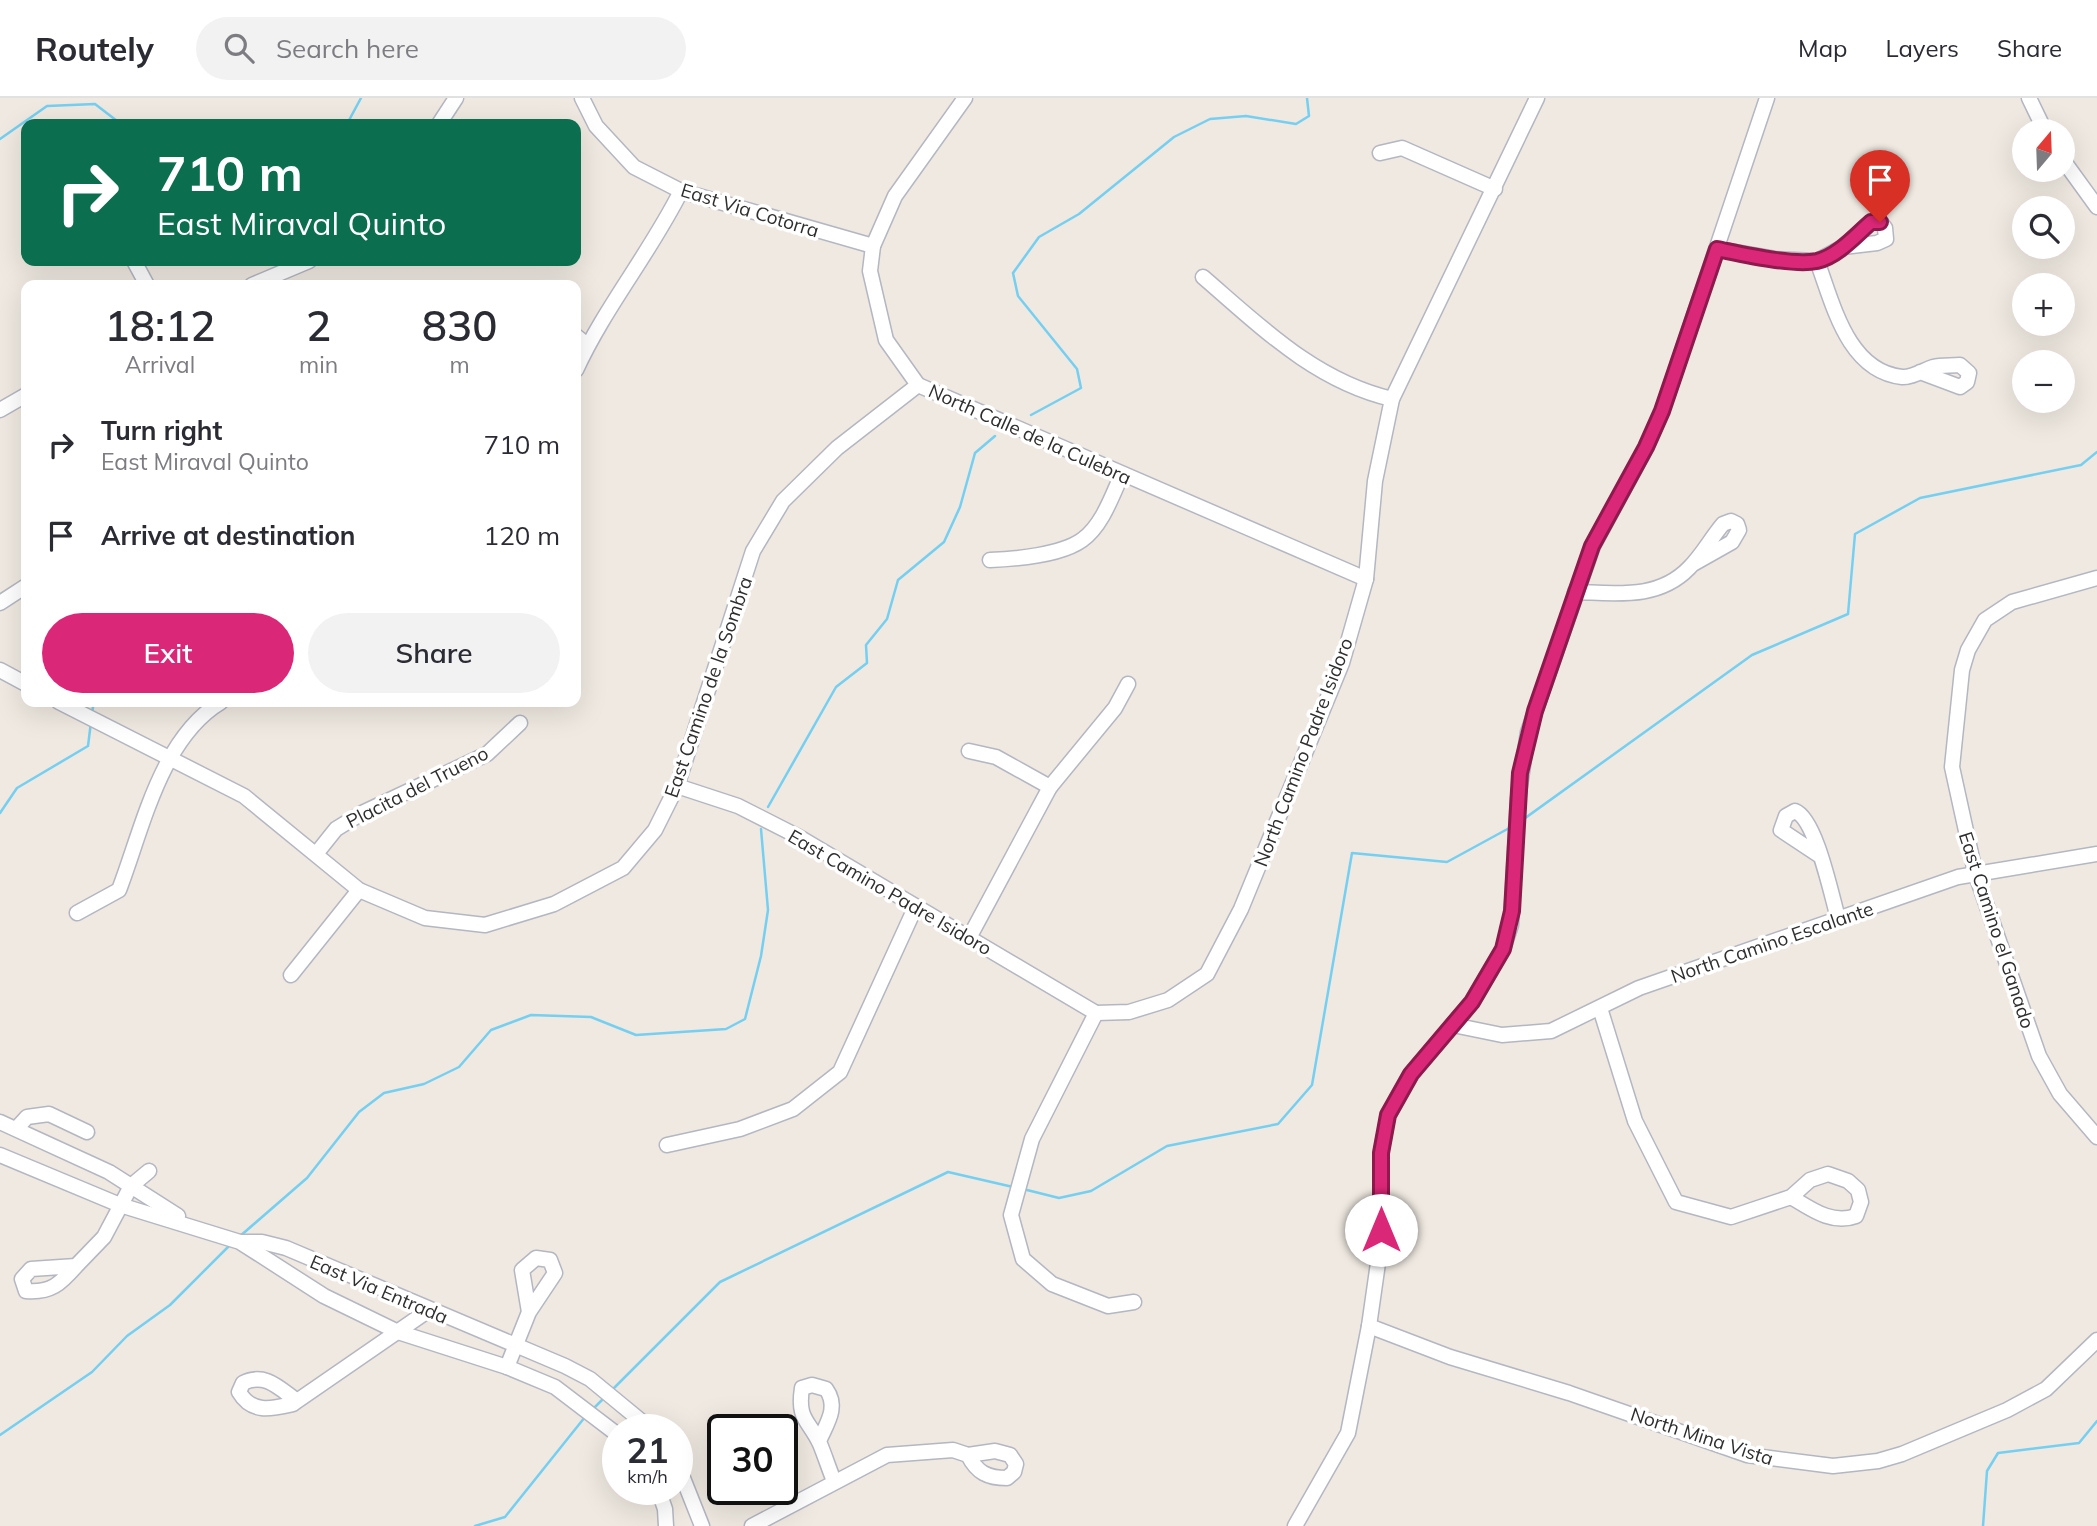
<!DOCTYPE html>
<meta charset="utf-8">
<style>
:root{--surface:#fff;--page:#f2f2f3;--text:#2b2b33;--muted:#7c7c81;--line:#e1e1e2;--accent:#db2777}
body{margin:0;font-family:Mulish,sans-serif;background:var(--page);color:var(--text);height:100vh;display:flex;flex-direction:column;font-size:26px;white-space:nowrap}
*{box-sizing:border-box;margin:0}
p{font-size:23px;color:var(--muted)}
.icon{flex:none;width:38px;height:38px;fill:none;stroke:currentColor;stroke-width:2;stroke-linecap:round;stroke-linejoin:round}
.map{position:relative;flex:1;overflow:hidden}
.panel{position:absolute;left:21px;top:182px;width:560px;height:427px;display:flex;flex-direction:column;background:var(--surface);border-radius:14px;box-shadow:0 7px 28px #0002}
.panel>*{flex:none}
.guide{position:absolute;left:21px;top:21px;width:560px;height:147px;border-radius:14px;box-shadow:0 7px 28px #0002;background:#0b6e4f;color:#fff;overflow:hidden}
.needle{width:46px;rotate:19deg}
.fabs{position:absolute;left:2012px;top:21px;display:grid;gap:14px}
.fabs a{display:grid;place-items:center;width:63px;height:63px;border-radius:50%;background:var(--surface);box-shadow:0 7px 28px #0002;font-size:35px}
.speed{position:absolute;left:602px;top:1316px;display:flex;gap:14px;font-size:35px;font-weight:700;text-align:center}
.speed>*{display:grid;place-content:center;width:91px;height:91px;border-radius:50%;background:var(--surface);box-shadow:0 7px 28px #0002;line-height:1}
.speed small{font-size:18px;font-weight:400}
.speed .limit{border:4px solid #111;border-radius:10px;background:#fff;color:#111}
.pin{position:absolute;display:grid;place-items:center;width:60px;height:60px;color:#fff;margin:-72px -30px;border-radius:50% 50% 50% 0;rotate:-45deg;box-shadow:0 0 7px #0007}
.pin .icon{rotate:45deg}
.me{position:absolute;width:77px;margin:-38px;rotate:0deg;stroke-linejoin:round;filter:drop-shadow(0 0 5px #0008)}
.turn{display:flex;align-items:center;gap:24px;height:147px;padding:0 21px;font-size:32px}
.turn .icon{width:91px;height:91px;stroke-width:2.5}
.turn b{display:block;font-size:49px;line-height:60px}
.eta{display:flex;justify-content:space-evenly;align-items:center;height:119px;text-align:center}
.eta b{font-size:42px;font-weight:600;line-height:49px}
.action{display:flex;gap:14px;margin-top:auto;padding:14px 21px}
.action a{flex:1;height:80px;border-radius:42px;background:var(--accent);color:#fff;font-size:28px;font-weight:600;line-height:80px;text-align:center}
.action a+a{background:var(--page);color:var(--text)}
ul{padding:0;list-style:none}
li{display:flex;align-items:center;gap:21px;height:91px;padding:0 21px}
li div{flex:1}
li b{display:block;font-size:26px}
li em{font-style:normal}
header{display:flex;align-items:center;gap:42px;box-sizing:border-box;height:98px;padding:0 35px;background:var(--surface);border-bottom:2px solid var(--line)}
header strong{font-size:33px}
nav{display:flex;gap:38px;margin-inline-start:auto;font-size:24px}
.search{width:490px;height:63px;background:var(--page);display:flex;align-items:center;gap:18px;box-sizing:border-box;padding:0 24px;border-radius:38px;color:var(--muted);font-size:26px}
.map>svg:first-child{display:block}
.lines{fill:none;stroke-linecap:round;stroke-linejoin:round}
.stream{stroke:#75cff0;stroke-width:2.5}
.minor-casing{stroke:#b4b7c1;stroke-width:17}
.minor{stroke:#fff;stroke-width:14}
.route-casing{stroke:#8e194d;stroke-width:18}
.route{stroke:#db2777;stroke-width:12}
.labels{text-anchor:middle;stroke-width:7;stroke-linejoin:round;paint-order:stroke}
.street-label{font-size:19px;fill:#2e2e2e;stroke:#fff}
</style>
<header>
<strong>Routely</strong>
<div class="search"><svg class="icon" aria-label="search" viewBox="0 0 24 24"><circle cx="10" cy="10" r="6"/><path d="M15 15l6 6"/></svg>Search here</div>
<nav><a>Map</a><a>Layers</a><a>Share</a></nav>
</header>
<div class="map">
<svg width="2097" height="1428" viewBox="0 0 2097 1428">
<rect width="100%" height="100%" fill="#efe9e1"/>
<g class="lines">
<g class="stream">
<path d="M347,26L361,0"/>
<path d="M0,41L47,8L95,6L121,26"/>
<path d="M1031,317L1081,290L1077,271L1018,198L1013,175L1039,139L1079,116L1174,39L1210,21L1246,18L1296,26L1309,18L1307,0"/>
<path d="M92,614L94,604"/>
<path d="M768,709L836,589L867,565L866,547L887,521L898,482L944,444L960,409L975,355L995,338"/>
<path d="M0,715L17,690L88,648L91,624"/>
<path d="M1521,723L1752,557L1848,516L1855,436L1920,400L2081,367L2097,354"/>
<path d="M1023,1091L1059,1100L1091,1093L1167,1048L1278,1026L1312,987L1352,755L1447,764L1513,728"/>
<path d="M239,1139L307,1080L359,1014L384,995L424,986L459,969L491,932L531,917L591,919L636,937L726,931L745,921L761,858L768,812L761,731"/>
<path d="M612,1292L720,1184L948,1074L1013,1089"/>
<path d="M592,1312L605,1299"/>
<path d="M0,1337L92,1274L127,1238L170,1207L231,1146"/>
<path d="M475,1428L505,1419L585,1319"/>
<path d="M1983,1428L1987,1373L1998,1355L2079,1345L2097,1323"/>
</g>
<defs>
<g id="minor">
<path d="M582,0L596,28L634,69L681,93L873,148"/>
<path d="M965,0L895,98L873,148L870,173L886,242L918,287L1366,481"/>
<path d="M2029,0L2045,33"/>
<path d="M439,26L456,0"/>
<path d="M1380,55L1402,50L1495,91"/>
<path d="M2063,62L2097,109"/>
<path d="M1717,151L1775,161L1817,163C1833,205 1847,273 1902,279C1911,280 1924,272 1933,269C1942,267 1951,268 1960,267L1969,275L1967,284L1960,289L1920,274"/>
<path d="M134,163L147,187"/>
<path d="M1817,163L1843,149L1877,145L1886,141L1885,130L1880,124H1871L1843,149"/>
<path d="M1203,179C1261,229 1315,283 1392,301"/>
<path d="M252,187L309,163"/>
<path d="M576,238L587,247"/>
<path d="M576,272C605,209 650,155 681,93"/>
<path d="M0,312L26,297"/>
<path d="M990,462C1015,461 1061,457 1082,442C1102,428 1112,398 1122,376"/>
<path d="M2097,480L2012,504L1985,522L1968,552L1962,572L1952,669L1975,774L2039,958L2060,996L2097,1039"/>
<path d="M1575,494C1616,495 1658,502 1689,470C1703,456 1711,440 1723,426L1731,423L1737,426L1739,432L1732,444L1693,466"/>
<path d="M0,505L26,488"/>
<path d="M0,572L26,586"/>
<path d="M59,604L244,698L359,792L425,820L485,827L554,806L623,770L655,732L677,688L753,453L783,403L837,350L918,287"/>
<path d="M969,653L996,659L1050,689"/>
<path d="M677,688L738,708L799,739L1096,915"/>
<path d="M316,756L336,731L362,715L487,656L520,625"/>
<path d="M1820,758L1781,732L1786,718L1795,713C1816,721 1831,796 1838,820"/>
<path d="M77,815L119,792C143,729 161,640 221,604"/>
<path d="M969,840L1050,689L1115,610L1128,586"/>
<path d="M291,877L359,792"/>
<path d="M1600,910L1635,1023L1676,1104L1731,1119L1791,1099L1810,1082L1828,1076L1848,1083L1858,1092L1861,1104L1856,1118C1832,1127 1811,1111 1791,1099"/>
<path d="M1096,915L1129,914L1168,902L1207,876L1241,811L1342,565L1366,481L1375,383L1392,301L1537,0"/>
<path d="M1096,915L1032,1041L1011,1117L1023,1161L1052,1186L1108,1208L1134,1204"/>
<path d="M1453,927L1502,937L1551,933L1639,890L1958,779L2097,756"/>
<path d="M0,1024L109,1074L178,1118"/>
<path d="M17,1030L27,1019L49,1016L87,1034"/>
<path d="M667,1047L740,1031L793,1011L840,974L915,810"/>
<path d="M0,1057L120,1107L240,1144L324,1198L398,1234L507,1269L555,1289L618,1337"/>
<path d="M241,1144H262L286,1150L565,1268L590,1281L652,1332"/>
<path d="M76,1168C60,1186 51,1195 26,1193L22,1181L31,1171L76,1168L104,1139L131,1088L149,1073"/>
<path d="M1369,1228L1450,1259L1569,1295L1747,1357L1833,1368L1878,1363L1902,1356L2007,1312L2046,1291L2097,1242"/>
<path d="M507,1269L529,1214L555,1175L550,1162L536,1160L522,1172L529,1214"/>
<path d="M297,1303C279,1290 265,1274 243,1285L239,1294C252,1316 271,1311 293,1306L297,1303L429,1212"/>
<path d="M819,1343C827,1325 839,1309 826,1291L812,1287L802,1290C797,1322 809,1322 820,1346C825,1358 829,1371 834,1383"/>
<path d="M677,1365L702,1428"/>
<path d="M658,1391L665,1411L666,1428"/>
<path d="M752,1428L887,1357L953,1352L968,1357L995,1353L1010,1357L1016,1366L1014,1374L1007,1380C988,1380 977,1375 968,1357"/>
<path d="M1295,1428L1348,1335L1369,1228L1381,1144V1055L1388,1017L1411,976L1472,904L1503,851L1511,827L1518,701L1528,634L1593,448L1646,350L1662,313L1767,0"/>
</g>
</defs>
<use href="#minor" class="minor-casing"/>
<use href="#minor" class="minor"/>
</g>
<g class="lines">
<defs>
<path id="route" d="M1381,1132V1055L1388,1017L1411,976L1472,904L1503,851L1512,813L1520,675L1535,613L1592,448L1646,349L1662,313L1717,151C1742,156 1793,168 1817,163C1838,158 1856,137 1871,124H1880"/>
</defs>
<use href="#route" class="route-casing"/>
<use href="#route" class="route"/>
</g>
<g class="labels">
<g class="street-label">
<text transform="translate(750 112) rotate(17)" y="7">East Via Cotorra</text>
<text transform="translate(1030 336) rotate(24)" y="7">North Calle de la Culebra</text>
<text transform="translate(708 589) rotate(-71)" y="7">East Camino de la Sombra</text>
<text transform="translate(1303 654) rotate(-69)" y="7">North Camino Padre Isidoro</text>
<text transform="translate(417 689) rotate(-27)" y="7">Placita del Trueno</text>
<text transform="translate(890 794) rotate(30)" y="7">East Camino Padre Isidoro</text>
<text transform="translate(1997 832) rotate(72)" y="7">East Camino el Ganado</text>
<text transform="translate(1772 844) rotate(-19)" y="7">North Camino Escalante</text>
<text transform="translate(379 1191) rotate(23)" y="7">East Via Entrada</text>
<text transform="translate(1702 1338) rotate(18)" y="7">North Mina Vista</text>
</g>
</g>
</svg>
<div class="fabs">
<a><svg class="needle" viewBox="-14 -14 28 28"><path d="M0-13l5 13h-10z" fill="#e53935"/><path d="M0 13l5-13h-10z" fill="#7c7c81"/></svg></a>
<a><svg class="icon" aria-label="search" viewBox="0 0 24 24"><circle cx="10" cy="10" r="6"/><path d="M15 15l6 6"/></svg></a>
<a>+</a>
<a>−</a>
</div>
<div class="speed"><div>21<small>km/h</small></div><div class="limit">30</div></div>
<div class="pin" style="left:1880px;top:124px;background:#d93025"><svg class="icon" aria-label="arrive" viewBox="0 0 24 24"><path d="M6 21V4h12l-3 4 3 4H6"/></svg></div>
<svg class="me" style="left:1381px;top:1132px" viewBox="-20 -20 40 40"><circle r="19" fill="#fff"/><path d="M0-13L10 11 0 6-10 11z" fill="#db2777"/></svg>
<div class="guide">
<div class="turn"><svg class="icon" aria-label="right" viewBox="0 0 24 24"><path d="M7 20v-9h11M14 6l5 5-5 5"/></svg><div><b>710 m</b>East Miraval Quinto</div></div>
</div>
<section class="panel">
<div class="eta">
<div><b>18:12</b><p>Arrival</p></div>
<div><b>2</b><p>min</p></div>
<div><b>830</b><p>m</p></div>
</div>
<ul>
<li><svg class="icon" aria-label="right" viewBox="0 0 24 24"><path d="M7 20v-9h11M14 6l5 5-5 5"/></svg><div><b>Turn right</b><p>East Miraval Quinto</p></div><em>710 m</em></li>
<li><svg class="icon" aria-label="arrive" viewBox="0 0 24 24"><path d="M6 21V4h12l-3 4 3 4H6"/></svg><div><b>Arrive at destination</b></div><em>120 m</em></li>
</ul>
<div class="action"><a>Exit</a><a>Share</a></div>
</section>
</div>
